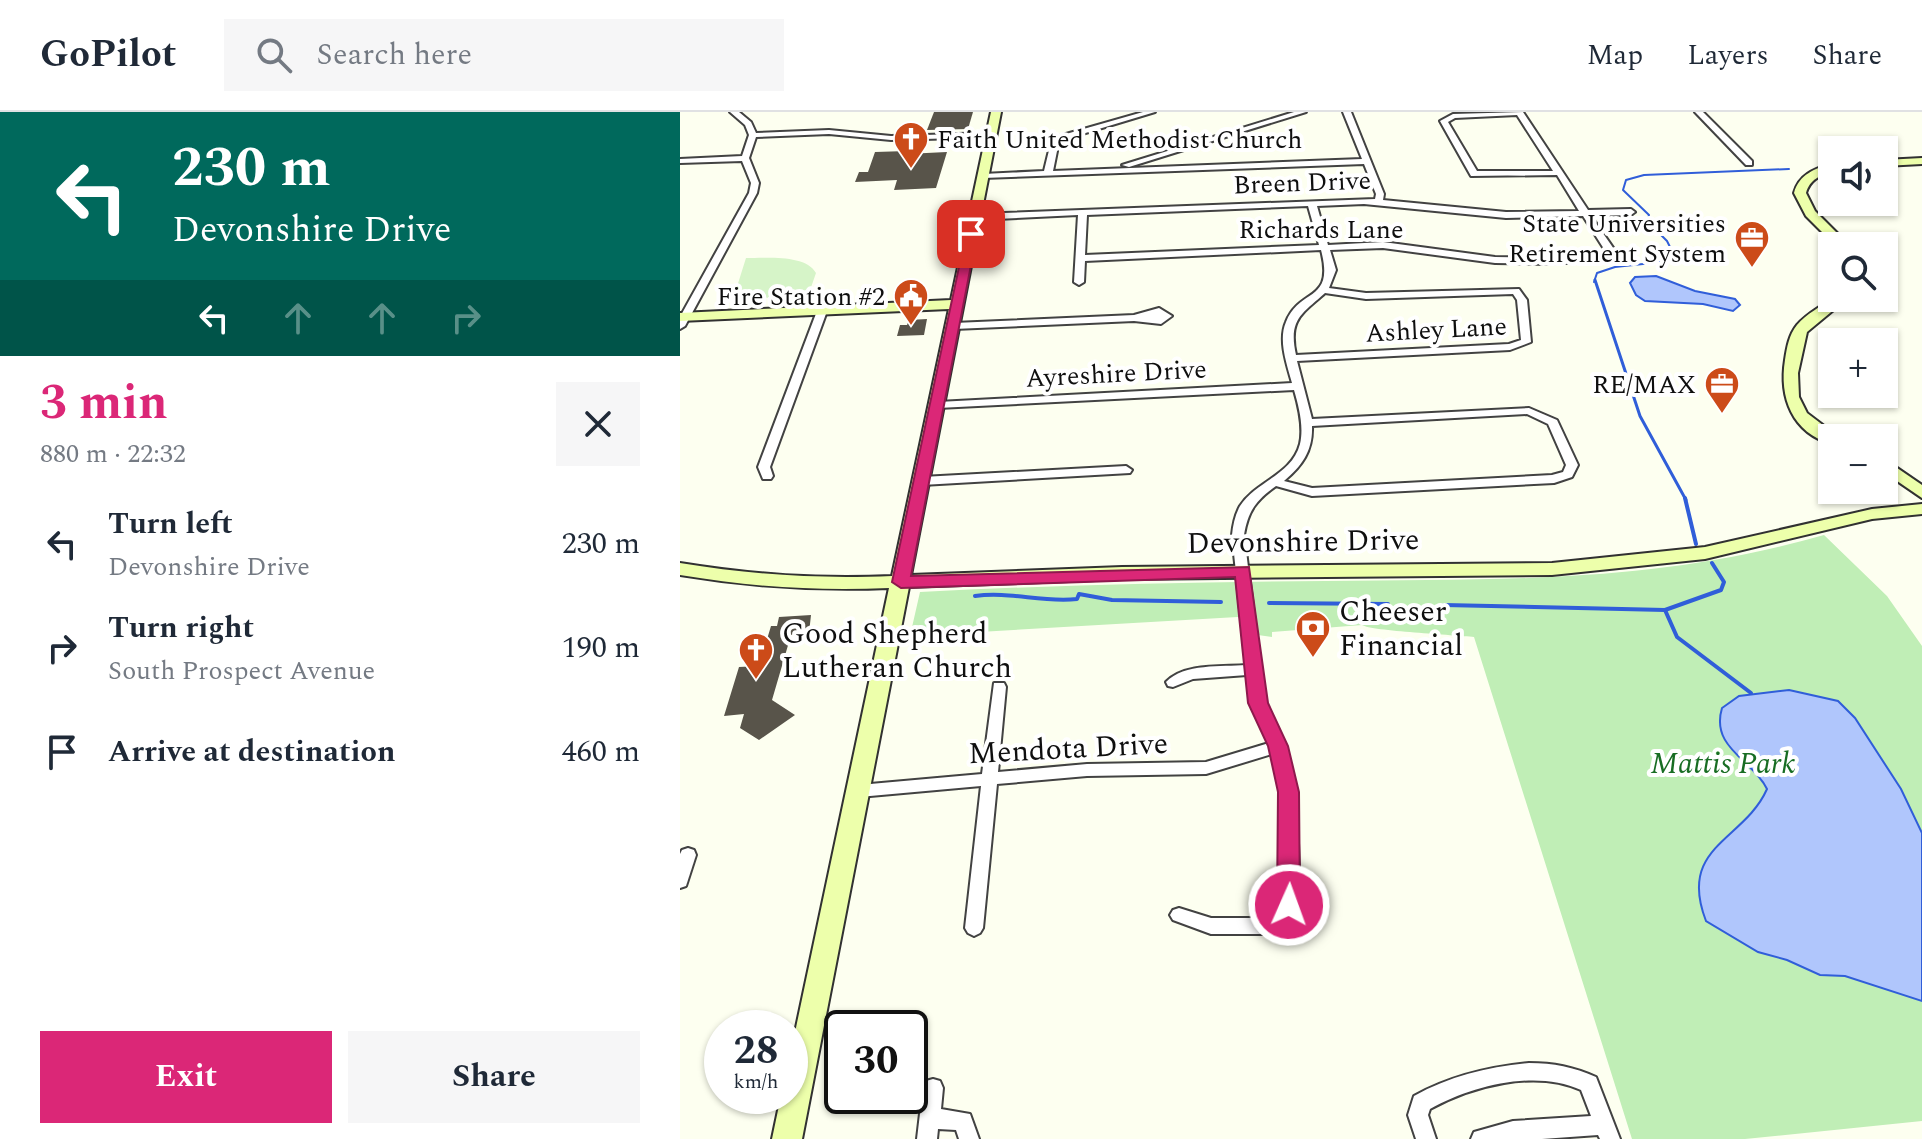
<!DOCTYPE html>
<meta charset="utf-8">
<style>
:root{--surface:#fff;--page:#f6f6f7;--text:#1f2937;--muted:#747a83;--line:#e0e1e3;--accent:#db2777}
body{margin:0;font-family:Spectral,serif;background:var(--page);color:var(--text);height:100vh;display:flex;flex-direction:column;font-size:30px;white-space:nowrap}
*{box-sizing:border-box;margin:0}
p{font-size:26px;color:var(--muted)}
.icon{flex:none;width:44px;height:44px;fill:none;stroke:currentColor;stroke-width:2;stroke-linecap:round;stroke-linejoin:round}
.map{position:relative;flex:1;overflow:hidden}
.drawer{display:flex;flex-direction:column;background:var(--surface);width:680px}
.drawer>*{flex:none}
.guide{background:#00695c;color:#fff;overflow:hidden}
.buttons{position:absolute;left:1138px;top:24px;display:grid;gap:16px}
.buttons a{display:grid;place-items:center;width:80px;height:80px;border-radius:0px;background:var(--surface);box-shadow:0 2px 6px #0004;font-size:40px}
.speed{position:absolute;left:24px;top:898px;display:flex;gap:16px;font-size:40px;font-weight:700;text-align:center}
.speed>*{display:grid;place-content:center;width:104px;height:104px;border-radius:50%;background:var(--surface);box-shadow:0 2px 6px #0004;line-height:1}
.speed small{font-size:20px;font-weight:400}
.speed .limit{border:4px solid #111;border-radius:12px;background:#fff;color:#111}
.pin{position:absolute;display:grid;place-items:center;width:68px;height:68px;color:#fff;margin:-34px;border-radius:16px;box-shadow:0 4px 12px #0006}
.me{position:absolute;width:88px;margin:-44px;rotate:2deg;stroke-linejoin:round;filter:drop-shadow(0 0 6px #0008)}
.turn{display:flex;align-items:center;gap:28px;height:168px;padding:0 40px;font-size:36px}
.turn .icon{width:104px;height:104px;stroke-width:2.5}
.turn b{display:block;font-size:56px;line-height:68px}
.lanes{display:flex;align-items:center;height:76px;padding:0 40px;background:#0003;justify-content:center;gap:40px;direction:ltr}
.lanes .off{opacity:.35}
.round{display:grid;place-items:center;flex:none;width:84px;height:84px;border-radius:0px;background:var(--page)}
.headline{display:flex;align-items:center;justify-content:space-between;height:136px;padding:0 40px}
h1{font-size:48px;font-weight:700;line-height:60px;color:var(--accent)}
.action{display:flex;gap:16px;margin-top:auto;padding:16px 40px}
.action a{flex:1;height:92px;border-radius:0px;background:var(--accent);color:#fff;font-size:32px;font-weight:700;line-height:92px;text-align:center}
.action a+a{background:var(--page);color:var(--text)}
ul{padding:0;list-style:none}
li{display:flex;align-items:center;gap:24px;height:104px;padding:0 40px}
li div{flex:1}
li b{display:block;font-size:30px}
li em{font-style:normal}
header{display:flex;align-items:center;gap:48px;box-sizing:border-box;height:112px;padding:0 40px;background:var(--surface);border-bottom:2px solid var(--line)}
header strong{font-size:38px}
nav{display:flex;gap:44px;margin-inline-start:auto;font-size:28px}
.search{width:560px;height:72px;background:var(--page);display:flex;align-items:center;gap:20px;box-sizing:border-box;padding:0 28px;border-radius:0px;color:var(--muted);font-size:30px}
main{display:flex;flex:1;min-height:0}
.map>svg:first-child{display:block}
.green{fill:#c0eeb6}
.pitch{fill:#d6f4c8}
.water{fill:#b0c6fc;stroke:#305ed9;stroke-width:2}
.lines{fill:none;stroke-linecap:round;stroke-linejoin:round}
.stream-far2{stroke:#305ed9;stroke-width:2}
.stream-far1{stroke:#305ed9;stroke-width:3}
.stream{stroke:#305ed9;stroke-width:4}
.building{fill:#58544a}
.street-casing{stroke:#424242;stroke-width:4}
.secondary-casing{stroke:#313131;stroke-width:4}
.street{fill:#fff;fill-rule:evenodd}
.secondary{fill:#edffab;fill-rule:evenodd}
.route{fill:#db2777;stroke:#8e194d;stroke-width:2}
.labels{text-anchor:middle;stroke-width:8;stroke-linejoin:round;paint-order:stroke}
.far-poi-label{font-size:26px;fill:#0f0f0f;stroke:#fff;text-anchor:end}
.far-street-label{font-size:26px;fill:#0f0f0f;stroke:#fff}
.street-label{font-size:30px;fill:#0f0f0f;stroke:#fff}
.poi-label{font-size:30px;fill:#0f0f0f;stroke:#fff;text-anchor:start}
.park-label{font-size:30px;font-style:italic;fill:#186d23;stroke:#fff}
</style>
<header>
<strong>GoPilot</strong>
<div class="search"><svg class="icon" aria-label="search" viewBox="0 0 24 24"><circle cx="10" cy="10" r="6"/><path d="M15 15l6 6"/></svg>Search here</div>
<nav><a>Map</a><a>Layers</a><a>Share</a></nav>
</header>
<main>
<section class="drawer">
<div class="guide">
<div class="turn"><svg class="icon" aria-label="left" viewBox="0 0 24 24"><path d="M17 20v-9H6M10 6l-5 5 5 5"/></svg><div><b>230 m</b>Devonshire Drive</div></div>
<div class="lanes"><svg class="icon" aria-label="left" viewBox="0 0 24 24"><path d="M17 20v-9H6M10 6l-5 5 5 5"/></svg><svg class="icon off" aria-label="ahead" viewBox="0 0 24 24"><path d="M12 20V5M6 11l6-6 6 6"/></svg><svg class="icon off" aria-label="ahead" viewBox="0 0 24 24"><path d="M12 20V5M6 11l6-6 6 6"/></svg><svg class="icon off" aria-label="right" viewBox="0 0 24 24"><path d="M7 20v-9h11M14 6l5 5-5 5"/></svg></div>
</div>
<div class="headline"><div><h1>3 min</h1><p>880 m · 22:32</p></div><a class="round"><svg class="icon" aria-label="close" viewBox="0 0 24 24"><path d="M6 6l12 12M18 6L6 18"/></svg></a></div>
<ul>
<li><svg class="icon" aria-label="left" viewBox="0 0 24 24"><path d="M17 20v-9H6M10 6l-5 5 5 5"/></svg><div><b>Turn left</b><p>Devonshire Drive</p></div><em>230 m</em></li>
<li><svg class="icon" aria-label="right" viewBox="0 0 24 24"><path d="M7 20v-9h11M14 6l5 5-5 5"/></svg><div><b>Turn right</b><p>South Prospect Avenue</p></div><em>190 m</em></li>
<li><svg class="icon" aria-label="arrive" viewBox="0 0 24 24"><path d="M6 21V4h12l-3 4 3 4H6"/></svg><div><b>Arrive at destination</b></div><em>460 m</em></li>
</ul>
<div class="action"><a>Exit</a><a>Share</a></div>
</section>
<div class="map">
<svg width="1242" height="1027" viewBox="0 0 1242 1027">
<rect width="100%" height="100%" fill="#fdfff0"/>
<path class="green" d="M1144,423L1207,484L1242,534V1009L1065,1027H952L794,525C776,523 691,519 682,513L592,520V525L578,523L575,504L230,524L240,480C375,473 510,470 646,469C821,467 973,472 1144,423Z"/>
<path class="pitch" d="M66,146C85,146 126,142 136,161L128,184L89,186L55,181Z"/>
<g class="water">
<path d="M976,164L1015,179L1055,187L1060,193L1053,199L1023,192L965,189L956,183L950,171L955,165Z"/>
<path d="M1109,578L1158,589L1175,606L1221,677L1242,721V889L1165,864L1140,863L1107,848L1078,840L1026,809C997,734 1064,729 1087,677C1073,648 1030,636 1042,596L1059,584Z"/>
</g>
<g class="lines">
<g class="stream-far2">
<path d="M996,147L987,129L967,109L969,103L943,78L946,68L964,63L1109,57"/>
<path d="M914,170L917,161L935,155L991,149"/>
</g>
<path class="stream-far1" d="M915,168L960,304L1006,388"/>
<g class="stream">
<path d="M1005,386L1016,432"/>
<path d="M295,484C330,479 362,491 397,487L399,482L432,488L541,490"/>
<path d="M589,491L708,492"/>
<path d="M764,493L985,498L1041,478L1044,470L1032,451"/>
<path d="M985,498L997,525L1071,581"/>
</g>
</g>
<g class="building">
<path d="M254,0H293L288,17L247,18Z"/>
<path d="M227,39L226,42L267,40L256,76L214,78L217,68L175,70L179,60H188L195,40Z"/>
<path d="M247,207L244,223L217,224L220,213H227L229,208Z"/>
<path d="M131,503L129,521L111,523L92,588L115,603L79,628L60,616L64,602L44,604L59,555L79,554L91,514H97L99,505Z"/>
</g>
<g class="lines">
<defs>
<g id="street">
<path d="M50,0H59L71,10L76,21L149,18L211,24L311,21L315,23L311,25L211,28L149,22L76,25L69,46L79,71L77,81L5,214L0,217V205L69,81L71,71L62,49L0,51V47L62,44L69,23L65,13Z"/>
<path d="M463,0H475L379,29L373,59L682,47L663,0H671L704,82L703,88L826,100L899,99L877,63L791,64L760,9L773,2L843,0L908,98L951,97L955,100L951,103L911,104L936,140L932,147L929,148L870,152L815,151L703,136L650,138L656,158L649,176L686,181L839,177L847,188L851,230L830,238L617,249L632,307L849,296L877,308L898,353L892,365L874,371L632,384L596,374C576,388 568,399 564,423L585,591L606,634L616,680L620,782L610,806L583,822H531L493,808L490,803L493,798L499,796L531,806H580L597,796L602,782L600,680L592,642L526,662L407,664L317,672L303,816L300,821L294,824L288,821L285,816L301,674L179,685L173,683L171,679L173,675L179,673L302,662L314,571H324L326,575L318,660L407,652L526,650L589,631L571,591L567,563L513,567L493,575L488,574L486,570C504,551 542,555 566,553L552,423C553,413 555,403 560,394C576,369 612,363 620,332C624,315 619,295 614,278L258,296L252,293L258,290L612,271C607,253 598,228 606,210C620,175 655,191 641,138L405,149L404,170L399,173L394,170L398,103L295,108L291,105L295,102L695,87L696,82L684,52L303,66L299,64L303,62L364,59L372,26ZM837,3L873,59H797L768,10L775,6ZM684,92L826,106L903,104L926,140L925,142L870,146L815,145L703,130L648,133L637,94ZM628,94L639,133L405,143L407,103ZM645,181L686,187L833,182L837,188L841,228L829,232L616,243C608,207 622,202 645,181ZM847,302L868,312L886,353L883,360L872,363L632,376L604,369C622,354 633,339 632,314Z"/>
<path d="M614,0H626L449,55L442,53Z"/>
<path d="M1015,0H1023L1072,49V53H1066Z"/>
<path d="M142,196L147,199L90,355L93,364L91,367H83L78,355L137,199Z"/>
<path d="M479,196L492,204L481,212L454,209L274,217L269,214L274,211L454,203Z"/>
<path d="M446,354L452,358L450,361L242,373L236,369L242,365Z"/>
<path d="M8,736L14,738L16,743L6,774L0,776V742L2,738Z"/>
<path d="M849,951C874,951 893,955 916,965L940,1027H920L918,1023L862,1027H791L794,1020L833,1009L911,1004L901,978C855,957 792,974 750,997L748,1003L756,1027H736L728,1003L734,984C770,964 808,955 849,951Z"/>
<path d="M253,967L260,969L263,976L261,997L290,1002L299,1027H279L276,1018L258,1017L257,1027H237L243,976L246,969Z"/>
</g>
<g id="secondary">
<path d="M311,0H321L231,463L442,455L872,451L1025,435L1192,397L1242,392V402L1192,407L1025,447L872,463L442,467L229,475L122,1027H92L101,984H110V944L209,476C136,479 72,475 0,463V451C74,463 137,467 212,464L269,197L0,209V201L271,188Z"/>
<path d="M1242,46V52L1204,54V48Z"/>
<path d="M1152,51V59C1140,64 1130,67 1126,81L1135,99L1170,134H1156L1126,104L1114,81C1119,62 1135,57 1152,51Z"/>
<path d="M1152,186H1168L1127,220L1118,261L1119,285L1127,301L1160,326H1152V332C1112,321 1099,285 1105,248C1107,235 1109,223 1117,213C1127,201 1141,195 1152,186Z"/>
<path d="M1204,347L1242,373V386L1204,360Z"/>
</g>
</defs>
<use href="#street" class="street-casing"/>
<use href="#secondary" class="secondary-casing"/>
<use href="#street" class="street"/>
<use href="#secondary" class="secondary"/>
</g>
<path class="route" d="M291,119L297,122L231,464L569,455L588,591L608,634L619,680L620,793L617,799L609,802L601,799L597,793L598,680L588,634L568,591L555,465L221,476L212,470L286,122Z"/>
<defs>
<symbol id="church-pin" viewBox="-11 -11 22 30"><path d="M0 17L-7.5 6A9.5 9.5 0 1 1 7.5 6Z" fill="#cc4b19" stroke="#fff"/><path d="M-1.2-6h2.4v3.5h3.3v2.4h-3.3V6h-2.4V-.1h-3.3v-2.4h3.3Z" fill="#fff"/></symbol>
<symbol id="office-pin" viewBox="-11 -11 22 30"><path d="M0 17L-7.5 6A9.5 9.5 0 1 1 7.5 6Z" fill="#cc4b19" stroke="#fff"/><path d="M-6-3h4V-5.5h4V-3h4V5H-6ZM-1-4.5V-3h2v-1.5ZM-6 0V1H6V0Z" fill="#fff"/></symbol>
<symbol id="civic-pin" viewBox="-11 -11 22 30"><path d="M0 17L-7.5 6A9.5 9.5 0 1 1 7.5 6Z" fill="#cc4b19" stroke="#fff"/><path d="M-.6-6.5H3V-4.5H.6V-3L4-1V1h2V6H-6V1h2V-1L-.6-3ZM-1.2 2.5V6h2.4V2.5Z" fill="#fff"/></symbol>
<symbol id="bank-pin" viewBox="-11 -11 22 30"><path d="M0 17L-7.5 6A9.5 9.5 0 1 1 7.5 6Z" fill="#cc4b19" stroke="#fff"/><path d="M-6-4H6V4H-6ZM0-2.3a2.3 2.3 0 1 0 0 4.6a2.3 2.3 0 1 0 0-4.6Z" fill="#fff"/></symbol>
</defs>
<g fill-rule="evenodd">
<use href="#church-pin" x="211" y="7" width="40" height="54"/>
<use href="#office-pin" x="1052" y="106" width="40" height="54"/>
<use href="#civic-pin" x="211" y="164" width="40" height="54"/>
<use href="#office-pin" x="1022" y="252" width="40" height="54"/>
<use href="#bank-pin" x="613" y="496" width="40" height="54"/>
<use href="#church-pin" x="56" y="518" width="40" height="54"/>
</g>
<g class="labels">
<g class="far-poi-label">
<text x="257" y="36" text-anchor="start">Faith United Methodist Church</text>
<text x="1046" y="120">State Universities<tspan x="1046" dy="30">Retirement System</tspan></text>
<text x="205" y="193">Fire Station #2</text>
<text x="1016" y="281">RE/MAX</text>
</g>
<g class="far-street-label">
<text transform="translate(622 70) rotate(-2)" y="9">Breen Drive</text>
<text x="641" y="126">Richards Lane</text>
<text transform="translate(756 217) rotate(-3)" y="9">Ashley Lane</text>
<text transform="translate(436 261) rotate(-3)" y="9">Ayreshire Drive</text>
</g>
<g class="street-label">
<text transform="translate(623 429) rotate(-1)" y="10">Devonshire Drive</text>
<text transform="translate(388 636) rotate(-3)" y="10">Mendota Drive</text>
</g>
<g class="poi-label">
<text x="659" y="509">Cheeser<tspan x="659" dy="34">Financial</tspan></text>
<text x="102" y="531">Good Shepherd<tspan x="102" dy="34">Lutheran Church</tspan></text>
</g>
<g class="park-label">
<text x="1043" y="661">Mattis Park</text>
</g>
</g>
</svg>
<div class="buttons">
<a><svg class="icon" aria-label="sound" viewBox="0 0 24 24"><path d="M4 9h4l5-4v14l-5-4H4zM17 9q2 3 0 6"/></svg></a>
<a><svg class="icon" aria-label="search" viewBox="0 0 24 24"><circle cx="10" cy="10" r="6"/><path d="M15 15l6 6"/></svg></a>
<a>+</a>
<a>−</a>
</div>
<div class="speed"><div>28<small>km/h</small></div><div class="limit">30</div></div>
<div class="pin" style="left:291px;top:122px;background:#d93025"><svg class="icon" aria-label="arrive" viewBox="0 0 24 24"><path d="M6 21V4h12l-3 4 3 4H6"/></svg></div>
<svg class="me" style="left:609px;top:793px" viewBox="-20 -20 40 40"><circle r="17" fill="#db2777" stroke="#fff" stroke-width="3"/><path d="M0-11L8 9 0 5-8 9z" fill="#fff"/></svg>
</div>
</main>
